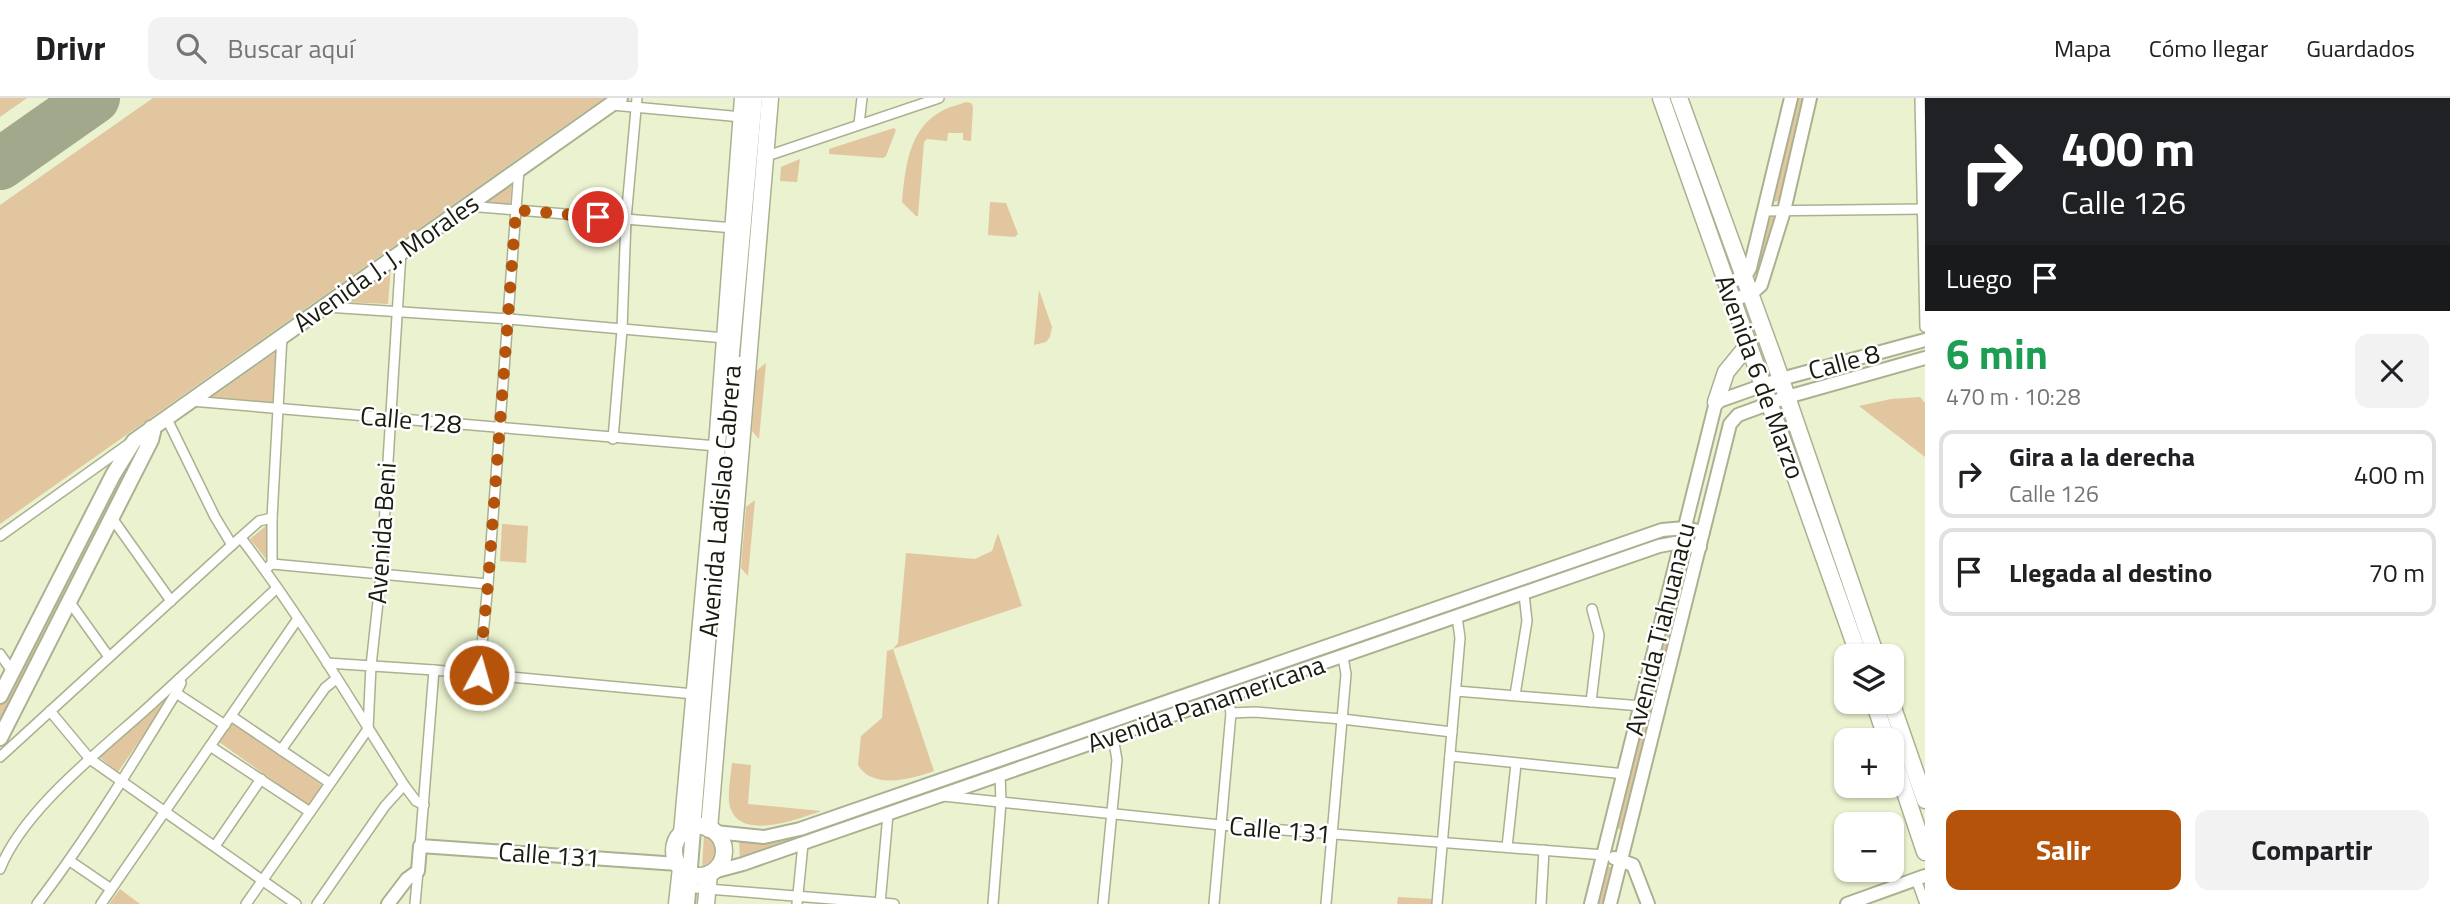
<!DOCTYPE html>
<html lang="es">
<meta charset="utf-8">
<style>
:root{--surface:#fff;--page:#f2f2f2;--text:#202124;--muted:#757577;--line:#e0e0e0;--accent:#b45309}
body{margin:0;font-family:"Titillium Web",sans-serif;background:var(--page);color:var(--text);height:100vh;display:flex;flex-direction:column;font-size:26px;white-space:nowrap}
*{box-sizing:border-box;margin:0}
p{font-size:23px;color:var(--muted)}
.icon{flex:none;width:38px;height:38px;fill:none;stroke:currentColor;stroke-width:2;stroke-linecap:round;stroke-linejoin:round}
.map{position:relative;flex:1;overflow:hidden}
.drawer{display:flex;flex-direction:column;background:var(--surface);width:525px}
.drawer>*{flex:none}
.hud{background:#202124;color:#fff;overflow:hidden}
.tools{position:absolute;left:1834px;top:546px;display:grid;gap:14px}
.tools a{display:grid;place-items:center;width:70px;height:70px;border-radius:14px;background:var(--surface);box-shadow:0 2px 5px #0004;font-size:35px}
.pin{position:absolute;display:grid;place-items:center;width:60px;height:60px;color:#fff;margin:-30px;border:4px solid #fff;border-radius:50%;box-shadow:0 2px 7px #0007}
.me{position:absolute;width:77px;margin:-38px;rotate:6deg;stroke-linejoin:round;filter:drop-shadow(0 0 5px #0008)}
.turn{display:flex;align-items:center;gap:24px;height:147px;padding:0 21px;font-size:32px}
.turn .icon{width:91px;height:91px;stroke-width:2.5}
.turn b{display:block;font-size:49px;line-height:60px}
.then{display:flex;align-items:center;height:66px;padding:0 21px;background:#0003;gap:14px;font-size:26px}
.round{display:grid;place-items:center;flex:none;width:74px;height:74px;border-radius:14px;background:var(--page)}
.head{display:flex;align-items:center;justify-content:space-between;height:119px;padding:0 21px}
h1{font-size:42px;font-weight:700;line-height:52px;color:#1e9e55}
.button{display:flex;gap:14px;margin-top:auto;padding:14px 21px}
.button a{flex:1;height:80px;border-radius:14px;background:var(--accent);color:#fff;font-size:28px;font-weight:700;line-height:80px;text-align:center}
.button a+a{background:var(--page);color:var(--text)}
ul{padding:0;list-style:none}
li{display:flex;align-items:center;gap:21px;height:88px;margin:0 14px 10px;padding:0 7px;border:4px solid var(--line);border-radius:14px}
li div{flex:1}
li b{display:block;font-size:26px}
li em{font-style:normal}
header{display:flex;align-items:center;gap:42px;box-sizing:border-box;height:98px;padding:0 35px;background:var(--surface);border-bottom:2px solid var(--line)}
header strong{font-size:33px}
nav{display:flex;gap:38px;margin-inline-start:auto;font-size:24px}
.search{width:490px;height:63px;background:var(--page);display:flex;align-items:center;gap:18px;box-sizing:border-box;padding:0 24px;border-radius:14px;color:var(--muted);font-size:26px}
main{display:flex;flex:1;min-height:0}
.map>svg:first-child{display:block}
.green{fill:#e1c69f}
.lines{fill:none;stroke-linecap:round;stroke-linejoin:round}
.runway{stroke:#a2a88c;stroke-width:52}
.street-casing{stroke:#aab190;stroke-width:12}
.secondary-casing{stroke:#aab190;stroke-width:16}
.primary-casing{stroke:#aab190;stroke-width:18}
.highway-casing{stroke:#aab190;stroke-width:19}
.street{stroke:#fff;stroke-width:9}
.secondary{stroke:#fff;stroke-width:12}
.primary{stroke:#fff;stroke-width:14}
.highway{stroke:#fff;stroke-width:16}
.route{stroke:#b45309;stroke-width:12;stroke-dasharray:0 21.6}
.labels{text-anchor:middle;stroke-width:5;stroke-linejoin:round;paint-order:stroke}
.street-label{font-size:26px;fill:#191c0f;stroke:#fff}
</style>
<header>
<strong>Drivr</strong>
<div class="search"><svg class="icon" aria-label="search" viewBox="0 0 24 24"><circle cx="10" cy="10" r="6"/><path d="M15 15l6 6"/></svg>Buscar aquí</div>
<nav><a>Mapa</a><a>Cómo llegar</a><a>Guardados</a></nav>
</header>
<main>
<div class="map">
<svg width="1925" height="806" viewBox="0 0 1925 806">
<rect width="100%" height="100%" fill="#eaf2cf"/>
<g class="green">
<path d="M0,0H27L0,19Z"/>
<path d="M153,0H604L0,426V107Z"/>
<path d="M1797,0H1805L1782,102L1774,104Z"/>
<path d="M966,4L971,5L973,9L971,43L963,42V35H948L947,43L927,41L924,44L918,118H916L902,104C905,72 908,32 940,14C948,9 958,7 966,4Z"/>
<path d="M894,30L896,32L886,58L883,60L829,56V51Z"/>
<path d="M800,61L797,84L780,83L781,69Z"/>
<path d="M512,84L510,108L485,103Z"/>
<path d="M990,104L1006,105L1018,136L1015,139L988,137Z"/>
<path d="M1770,118L1778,119L1761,172L1757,177L1754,171L1757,166Z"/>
<path d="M391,169L388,206L342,204Z"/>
<path d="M1039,192L1052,229L1050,239L1046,244L1034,247Z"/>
<path d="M276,254L273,306L211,300Z"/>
<path d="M766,265L759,341L752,333L756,273Z"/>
<path d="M1920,299L1925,305V359L1859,308L1891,301Z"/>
<path d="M139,347H142L0,632V606L125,360Z"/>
<path d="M755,402L748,478L741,470L746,409Z"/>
<path d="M268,426L267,462L250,441Z"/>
<path d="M502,426L528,428L526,465L500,463Z"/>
<path d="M1666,434L1668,439L740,762L739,742L756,743Z"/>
<path d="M998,435L1022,508L893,551L934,673C913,681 872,692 858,667L861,638L882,620L887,553L893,551L898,545L906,455L975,461L992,453Z"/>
<path d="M1677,481L1686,483L1624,732L1616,730Z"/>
<path d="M169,592L172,595L118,674L98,658Z"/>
<path d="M233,624L326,690L312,710L219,644Z"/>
<path d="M732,665L751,667L748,706L821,713C798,721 735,746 729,704C728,692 731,677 732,665Z"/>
<path d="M704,737C720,745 719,763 702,769Z"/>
<path d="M1606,768L1616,771L1607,806H1596Z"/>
<path d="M120,791L140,806H109Z"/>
<path d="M1398,799L1433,801L1432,806H1397Z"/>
</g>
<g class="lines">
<path class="runway" d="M0,66L94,0"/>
<defs>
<g id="street">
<path d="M1920,0L1925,229"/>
<path d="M612,7L742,19"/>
<path d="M859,26L862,0"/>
<path d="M764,59L939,0"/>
<path d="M468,108L734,130"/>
<path d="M1765,113L1925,111"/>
<path d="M326,209L509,221L725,240"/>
<path d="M191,303L717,348"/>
<path d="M166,319L215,419L232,447"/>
<path d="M613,341L622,232L626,121L637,0"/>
<path d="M112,420L171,503"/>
<path d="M0,438L130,345"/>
<path d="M241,440C300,517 352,605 404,687L416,703L424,707"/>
<path d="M272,466V420L282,238"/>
<path d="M268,469L272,466L283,467L488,486"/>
<path d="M69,503L109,559"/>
<path d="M0,556L12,573"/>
<path d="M327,565L434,572L694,596"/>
<path d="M479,577L488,486L519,71"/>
<path d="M1456,593L1642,608"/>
<path d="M176,595L225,627"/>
<path d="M1515,597L1527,523L1524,496"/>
<path d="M1591,604L1599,537L1592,511"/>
<path d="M50,613L90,661L296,806"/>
<path d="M1231,615L1255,614L1342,621L1452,634"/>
<path d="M231,618L330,685"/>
<path d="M210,648L310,714"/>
<path d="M281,652L325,590L336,581"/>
<path d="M1450,658L1625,676"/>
<path d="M0,659L232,447L259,423L272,420"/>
<path d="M943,698L1220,727L1604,757"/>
<path d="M215,748L261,681"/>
<path d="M420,748L434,572"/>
<path d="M1507,749L1516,666"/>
<path d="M70,763L111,791"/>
<path d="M0,771C23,713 97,655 143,614C188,573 233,531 277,490"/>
<path d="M1916,781L1925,806"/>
<path d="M683,789L894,806"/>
<path d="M37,806C88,739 132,667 176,595L181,585L179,581"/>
<path d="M101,806L297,522"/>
<path d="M246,806L368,631L371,568L381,476L401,154"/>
<path d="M317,806L385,708L404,687"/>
<path d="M415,806L418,773"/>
<path d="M797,806L803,746"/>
<path d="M880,806L888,716"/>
<path d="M993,806L1001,704L1000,677"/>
<path d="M1103,806L1117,662L1113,639"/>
<path d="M1214,806L1231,615L1228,599"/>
<path d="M1326,806L1346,576L1343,559"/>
<path d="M1437,806L1460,540L1457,519"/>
<path d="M1541,806L1544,752"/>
</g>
<g id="secondary">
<path d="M1727,186L1746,177L1750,170L1791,0"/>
<path d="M1733,202L1752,195L1761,187L1784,113L1810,0"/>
<path d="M715,734L764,739L800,731L1662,432L1685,430L1703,434"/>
<path d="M1614,760L1633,767L1648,806"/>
<path d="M713,774L743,766L1659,448L1675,445L1700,449"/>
<path d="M388,806L407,781L418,773L420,748L678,766"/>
<path d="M1591,806L1716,304L1781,281L1925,242"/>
<path d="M1610,806L1730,326L1738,317L1787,299L1925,260"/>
<path d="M1847,806L1925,778"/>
</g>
<g id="primary">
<path d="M730,278L755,0"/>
<path d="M724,448L740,266"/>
<path d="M0,598L113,377L134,343L620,0"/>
<path d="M0,640L151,342L153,334L151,330"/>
<path d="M687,806L717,434"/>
</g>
<g id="highway">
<path d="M1661,0L1859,558"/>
<path d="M1679,0L1775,264L1876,558"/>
<path d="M1716,304L1726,274L1749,246"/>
<path d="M1874,604L1887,642"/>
<path d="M1891,604L1925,702"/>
<path d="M1892,655L1925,754"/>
<circle cx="699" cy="753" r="25"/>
<path d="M709,731L770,0"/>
<path d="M682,735L717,348L743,0"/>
<path d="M677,806L681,770"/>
<path d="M706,806L709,776"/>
</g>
</defs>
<use href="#street" class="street-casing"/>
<use href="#secondary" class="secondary-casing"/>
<use href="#primary" class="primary-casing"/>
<use href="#highway" class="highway-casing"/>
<use href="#street" class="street"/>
<use href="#secondary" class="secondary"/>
<use href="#primary" class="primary"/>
<use href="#highway" class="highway"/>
</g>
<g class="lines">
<path class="route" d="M479,577L488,486L516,112L598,119"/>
</g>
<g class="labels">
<g class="street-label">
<text transform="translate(386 165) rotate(-35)" y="9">Avenida J. J. Morales</text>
<text transform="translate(1844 264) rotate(-15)" y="9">Calle 8</text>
<text transform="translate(1760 279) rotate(70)" y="9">Avenida 6 de Marzo</text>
<text transform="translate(411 322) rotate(5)" y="9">Calle 128</text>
<text transform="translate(720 403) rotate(-85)" y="9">Avenida Ladislao Cabrera</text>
<text transform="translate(382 435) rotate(-86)" y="9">Avenida Beni</text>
<text transform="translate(1660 531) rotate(-76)" y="9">Avenida Tiahuanacu</text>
<text transform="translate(1206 606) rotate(-19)" y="9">Avenida Panamericana</text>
<text transform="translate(1280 732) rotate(5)" y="9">Calle 131</text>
<text transform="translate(549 757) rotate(4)" y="9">Calle 131</text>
</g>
</g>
</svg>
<div class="tools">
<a><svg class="icon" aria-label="layers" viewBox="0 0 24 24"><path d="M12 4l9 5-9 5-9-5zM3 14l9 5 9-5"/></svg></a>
<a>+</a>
<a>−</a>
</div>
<div class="pin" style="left:598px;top:119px;background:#d93025"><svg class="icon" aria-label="arrive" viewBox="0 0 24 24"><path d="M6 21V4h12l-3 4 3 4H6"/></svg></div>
<svg class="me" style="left:479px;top:577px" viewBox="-20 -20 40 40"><circle r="17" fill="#b45309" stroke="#fff" stroke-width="3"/><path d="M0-11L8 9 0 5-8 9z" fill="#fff"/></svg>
</div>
<section class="drawer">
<div class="hud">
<div class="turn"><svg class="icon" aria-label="right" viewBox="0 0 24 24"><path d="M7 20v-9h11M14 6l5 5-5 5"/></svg><div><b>400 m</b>Calle 126</div></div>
<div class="then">Luego<svg class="icon" aria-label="arrive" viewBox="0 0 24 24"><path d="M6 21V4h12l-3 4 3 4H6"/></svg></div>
</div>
<div class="head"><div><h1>6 min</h1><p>470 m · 10:28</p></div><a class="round"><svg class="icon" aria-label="close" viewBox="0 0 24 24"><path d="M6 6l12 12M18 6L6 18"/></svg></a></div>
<ul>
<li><svg class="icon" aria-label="right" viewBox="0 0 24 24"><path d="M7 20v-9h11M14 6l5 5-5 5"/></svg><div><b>Gira a la derecha</b><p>Calle 126</p></div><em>400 m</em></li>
<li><svg class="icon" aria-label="arrive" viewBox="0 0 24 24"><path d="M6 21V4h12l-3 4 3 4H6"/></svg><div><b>Llegada al destino</b></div><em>70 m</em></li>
</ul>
<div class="button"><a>Salir</a><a>Compartir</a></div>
</section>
</main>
